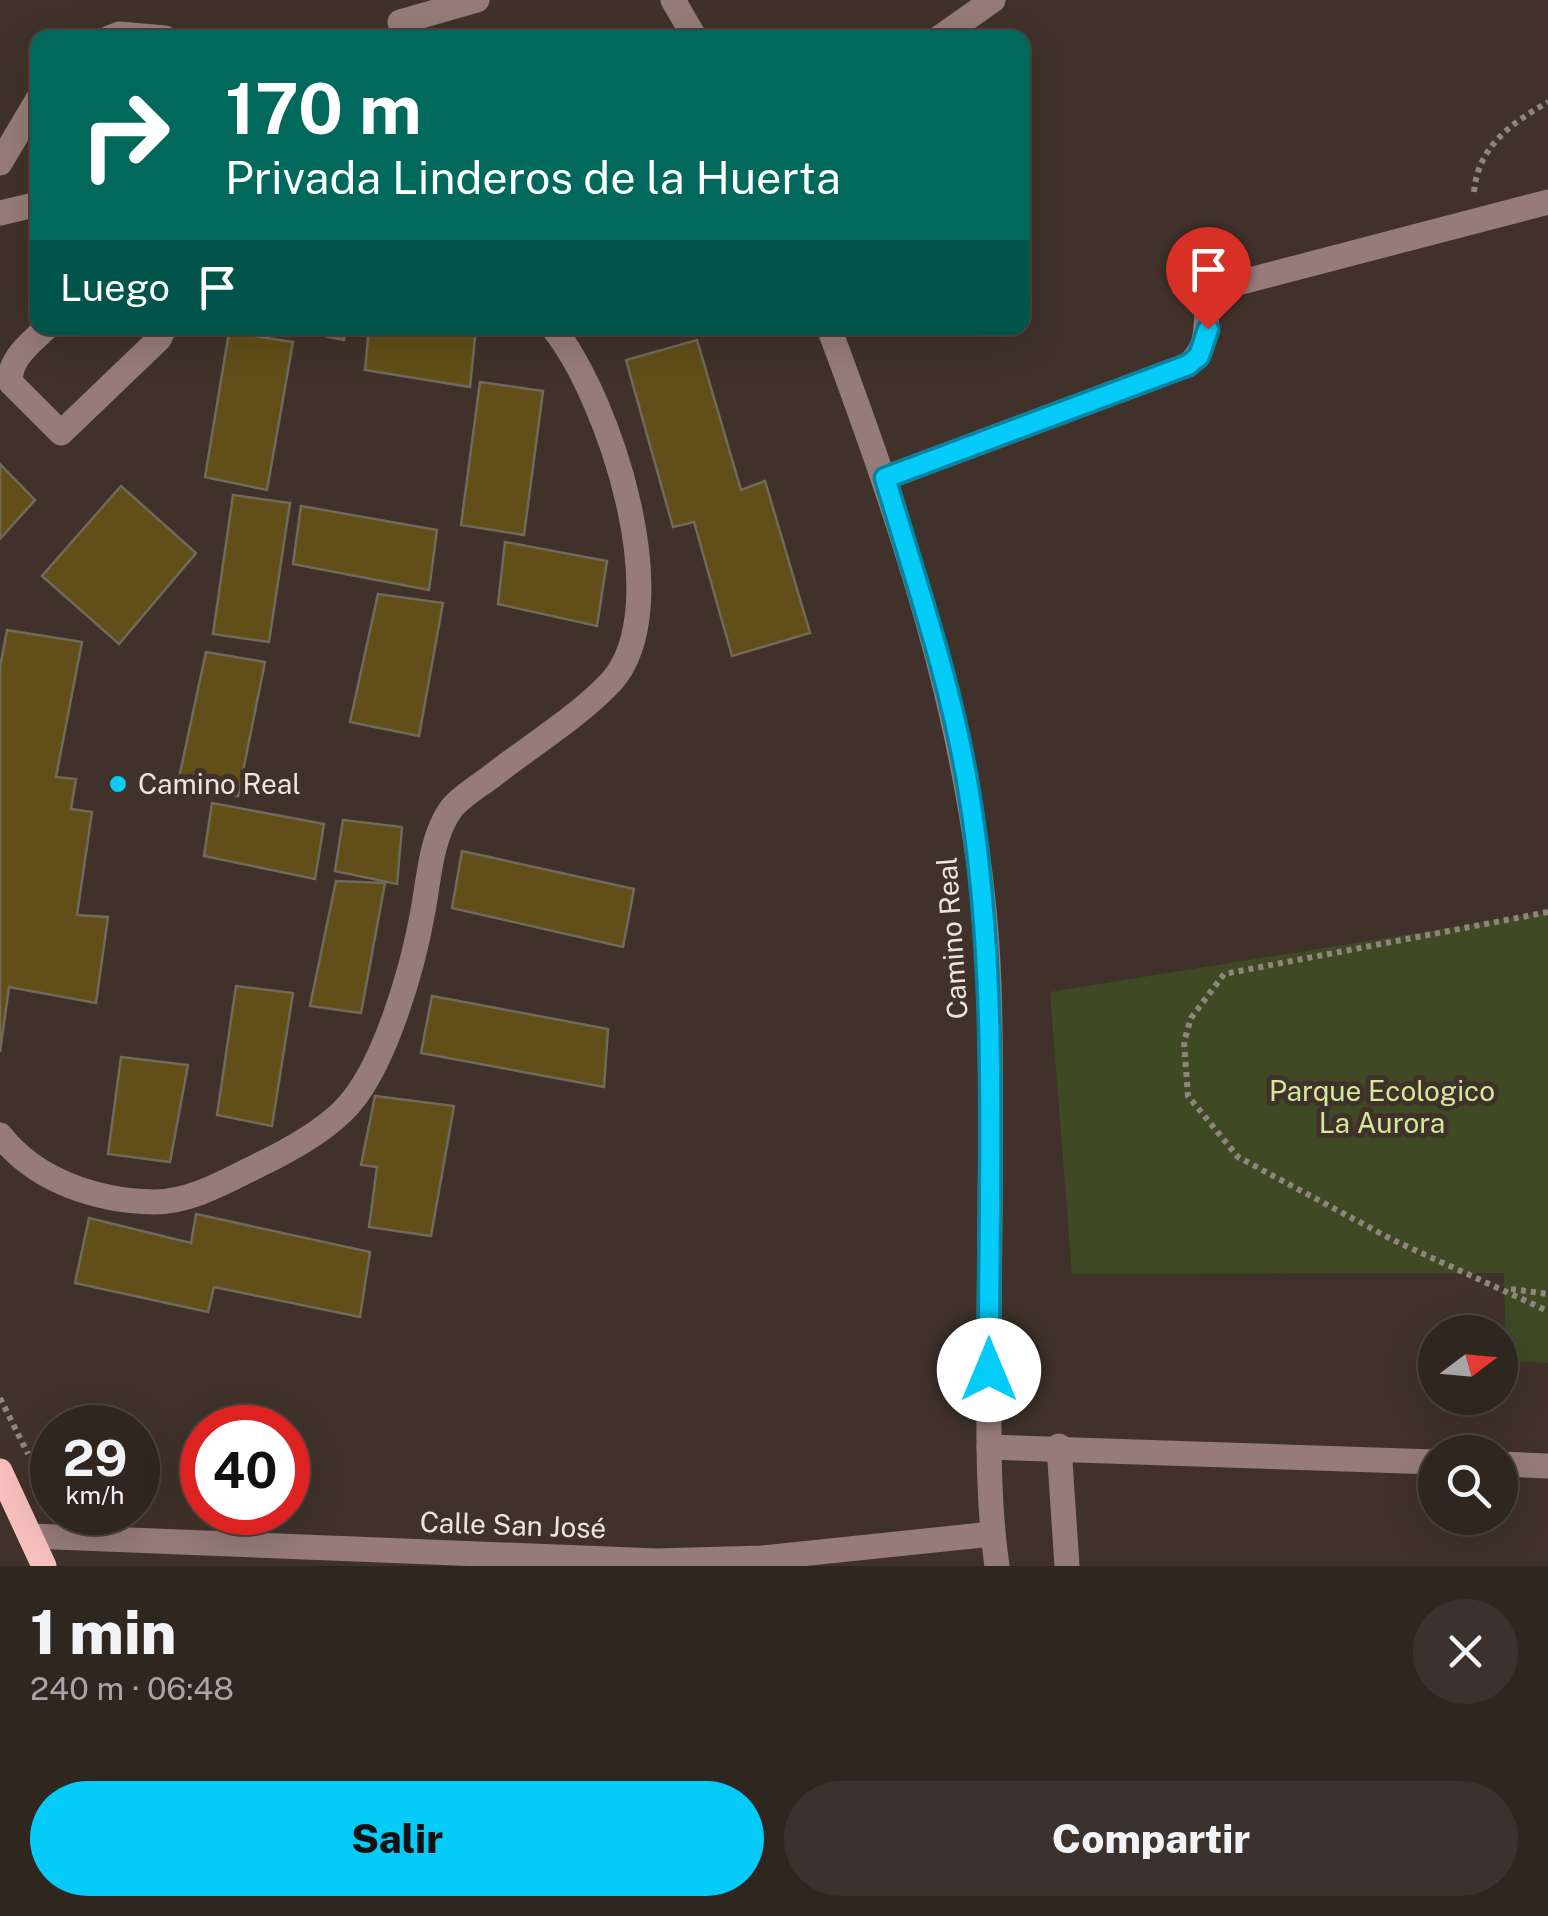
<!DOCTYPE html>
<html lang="es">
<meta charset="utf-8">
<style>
:root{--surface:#302620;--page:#3c322d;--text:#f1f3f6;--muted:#a8a5a5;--line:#4b433e;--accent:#05cbf9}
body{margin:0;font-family:"Public Sans",sans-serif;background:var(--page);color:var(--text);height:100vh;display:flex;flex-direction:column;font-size:38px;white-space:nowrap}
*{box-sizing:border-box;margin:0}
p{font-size:32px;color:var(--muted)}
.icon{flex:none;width:55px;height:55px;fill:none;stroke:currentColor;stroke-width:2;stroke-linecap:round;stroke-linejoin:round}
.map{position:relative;height:1566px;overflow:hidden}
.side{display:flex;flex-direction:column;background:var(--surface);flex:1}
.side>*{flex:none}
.top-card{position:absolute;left:30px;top:30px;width:1000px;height:305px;border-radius:20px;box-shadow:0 10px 40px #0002,0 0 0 2px var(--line);background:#00695c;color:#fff;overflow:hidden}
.needle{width:65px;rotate:74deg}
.buttons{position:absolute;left:1418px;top:1315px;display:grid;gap:20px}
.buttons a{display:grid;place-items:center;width:100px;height:100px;border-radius:50%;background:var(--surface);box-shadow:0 10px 40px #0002,0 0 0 2px var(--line);font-size:50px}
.speed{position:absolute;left:30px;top:1405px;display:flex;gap:20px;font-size:50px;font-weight:700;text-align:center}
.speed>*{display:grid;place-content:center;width:130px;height:130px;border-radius:50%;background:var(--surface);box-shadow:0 10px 40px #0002,0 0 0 2px var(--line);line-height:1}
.speed small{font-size:25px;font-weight:400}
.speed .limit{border:15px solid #d22;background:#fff;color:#111}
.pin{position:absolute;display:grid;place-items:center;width:85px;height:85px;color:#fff;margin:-102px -42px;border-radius:50% 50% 50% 0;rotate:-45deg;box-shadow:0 0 10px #0007}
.pin .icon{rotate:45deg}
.me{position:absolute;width:110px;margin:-55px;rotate:0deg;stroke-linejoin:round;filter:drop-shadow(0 0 8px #0008)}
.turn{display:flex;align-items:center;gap:35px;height:210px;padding:0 30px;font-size:45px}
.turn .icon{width:130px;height:130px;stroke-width:2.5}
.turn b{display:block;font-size:70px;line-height:85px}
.then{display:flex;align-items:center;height:95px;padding:0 30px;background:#0003;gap:20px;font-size:38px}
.round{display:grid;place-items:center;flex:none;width:105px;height:105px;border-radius:52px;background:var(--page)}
.head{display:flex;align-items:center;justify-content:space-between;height:170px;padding:0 30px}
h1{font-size:60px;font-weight:800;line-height:75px}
.action{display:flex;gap:20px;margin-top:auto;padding:20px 30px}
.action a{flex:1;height:115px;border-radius:60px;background:var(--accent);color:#111;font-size:40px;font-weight:800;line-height:115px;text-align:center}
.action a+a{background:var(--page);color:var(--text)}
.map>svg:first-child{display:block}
.green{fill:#3f4924}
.building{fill:#614e19;stroke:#706a5a;stroke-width:2.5}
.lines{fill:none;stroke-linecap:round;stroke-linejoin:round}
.path{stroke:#90857e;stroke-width:6;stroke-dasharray:5 5;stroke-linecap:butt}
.minor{stroke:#967b7a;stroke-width:25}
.major{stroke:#f7c0be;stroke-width:25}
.route-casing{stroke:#0384a2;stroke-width:25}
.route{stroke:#05cbf9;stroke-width:18}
.poi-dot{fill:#05cbf9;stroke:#40322a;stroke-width:4}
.labels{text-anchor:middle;stroke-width:10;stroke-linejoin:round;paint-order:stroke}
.poi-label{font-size:28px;fill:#ede4df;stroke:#40322a;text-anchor:start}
.street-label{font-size:28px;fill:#ede4df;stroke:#40322a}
.park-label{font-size:28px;fill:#d2e99a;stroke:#40322a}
</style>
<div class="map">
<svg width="1548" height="1566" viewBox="0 0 1548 1566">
<rect width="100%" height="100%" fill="#40322a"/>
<path class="green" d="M1548,912V1363L1506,1361L1504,1273L1072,1274L1050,992Z"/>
<g class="building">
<path d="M286,328H346L344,340Z"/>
<path d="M369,328H476L470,387L365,370Z"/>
<path d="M229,332L293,342L267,490L205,477Z"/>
<path d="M697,340L741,490L765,481L810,633L732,656L694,522L673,527L626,360Z"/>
<path d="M480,382L543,391L524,535L461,525Z"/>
<path d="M0,464L35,500L0,539Z"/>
<path d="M121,486L196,553L119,644L42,576Z"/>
<path d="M233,495L290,503L269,642L213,634Z"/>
<path d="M301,506L437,530L429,590L293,564Z"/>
<path d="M505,542L607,561L597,626L498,604Z"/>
<path d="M378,594L443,603L419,736L350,722Z"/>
<path d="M7,630L82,642L56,777L76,779L71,809L92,812L77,915L108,917L96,1003L9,987L0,1052V667Z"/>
<path d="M206,652L265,662L238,796L177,787Z"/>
<path d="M212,803L324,824L315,879L204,856Z"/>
<path d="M343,820L402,827L397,884L335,871Z"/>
<path d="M462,851L634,889L623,947L452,908Z"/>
<path d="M336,881L385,883L361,1013L310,1006Z"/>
<path d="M236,986L293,993L272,1126L217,1115Z"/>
<path d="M432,996L608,1029L604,1087L421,1053Z"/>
<path d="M121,1057L188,1065L170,1162L108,1154Z"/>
<path d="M375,1096L454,1106L431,1236L369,1227L377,1167L361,1165Z"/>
<path d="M196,1214L370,1252L360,1317L214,1287L208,1312L75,1283L89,1218L191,1243Z"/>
</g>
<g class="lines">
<g class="path">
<path d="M1474,192C1478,147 1510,124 1548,102"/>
<path d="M1548,912L1224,974L1191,1018L1184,1042L1188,1096L1238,1157L1393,1240L1548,1311"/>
<path d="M1511,1289L1548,1294"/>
<path d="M0,1398L28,1454"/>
</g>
<g class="minor">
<path d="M673,0L695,38"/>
<path d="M400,22L477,0"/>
<path d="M109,38L119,34L165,38"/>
<path d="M939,38L993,0"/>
<path d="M0,163L38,99"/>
<path d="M0,213L38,204"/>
<path d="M46,328C31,343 7,360 11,383L61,433L159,339L164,328"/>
<path d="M829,328C908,540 981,756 989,985C993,1108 989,1232 989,1355C989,1425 987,1497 997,1566"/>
<path d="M885,478L1188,365C1219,338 1195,313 1219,288L1548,202"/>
<path d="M0,1135C36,1181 97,1201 154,1202C191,1202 226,1181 259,1165C288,1151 319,1134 342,1112C384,1072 413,967 423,911C429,878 431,837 451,809C461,796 479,786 492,776C530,746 578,717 611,682C679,606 608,396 553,328"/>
<path d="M1059,1446L1067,1566"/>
<path d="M989,1447L1435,1462"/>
<path d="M1500,1464L1548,1466"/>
<path d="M30,1536L657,1561L762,1558L992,1534"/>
</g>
<path class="major" d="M0,1471L44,1566"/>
</g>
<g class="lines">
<defs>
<path id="route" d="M989,1370C988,1178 1000,983 969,793C952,686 916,582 885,478L1188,365L1199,356L1208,329"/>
</defs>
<use href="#route" class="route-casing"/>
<use href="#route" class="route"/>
</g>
<circle class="poi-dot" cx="118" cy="784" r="10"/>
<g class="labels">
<g class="poi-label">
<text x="138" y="794">Camino Real</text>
</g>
<g class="street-label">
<text transform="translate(952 938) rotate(-94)" y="10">Camino Real</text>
<text transform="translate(513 1525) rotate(2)" y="10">Calle San José</text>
</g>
<g class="park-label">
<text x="1382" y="1101">Parque Ecologico<tspan x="1382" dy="32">La Aurora</tspan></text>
</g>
</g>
</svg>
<div class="buttons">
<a><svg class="needle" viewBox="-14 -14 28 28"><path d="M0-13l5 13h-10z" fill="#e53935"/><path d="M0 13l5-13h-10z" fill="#a8a5a5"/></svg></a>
<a><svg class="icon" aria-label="search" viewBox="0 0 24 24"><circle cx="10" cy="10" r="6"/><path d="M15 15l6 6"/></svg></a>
</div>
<div class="speed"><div>29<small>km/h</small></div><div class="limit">40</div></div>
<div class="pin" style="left:1208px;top:329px;background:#d93025"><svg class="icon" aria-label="arrive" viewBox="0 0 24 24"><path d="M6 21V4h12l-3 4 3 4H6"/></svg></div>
<svg class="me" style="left:989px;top:1370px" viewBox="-20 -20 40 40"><circle r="19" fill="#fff"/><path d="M0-13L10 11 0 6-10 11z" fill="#05cbf9"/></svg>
<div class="top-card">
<div class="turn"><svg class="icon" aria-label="right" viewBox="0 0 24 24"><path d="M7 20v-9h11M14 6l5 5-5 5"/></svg><div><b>170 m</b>Privada Linderos de la Huerta</div></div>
<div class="then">Luego<svg class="icon" aria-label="arrive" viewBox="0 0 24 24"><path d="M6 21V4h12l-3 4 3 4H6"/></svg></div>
</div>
</div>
<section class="side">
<div class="head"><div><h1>1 min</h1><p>240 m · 06:48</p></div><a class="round"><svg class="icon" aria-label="close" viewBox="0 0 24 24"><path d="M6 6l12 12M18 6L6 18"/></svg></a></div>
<div class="action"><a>Salir</a><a>Compartir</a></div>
</section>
